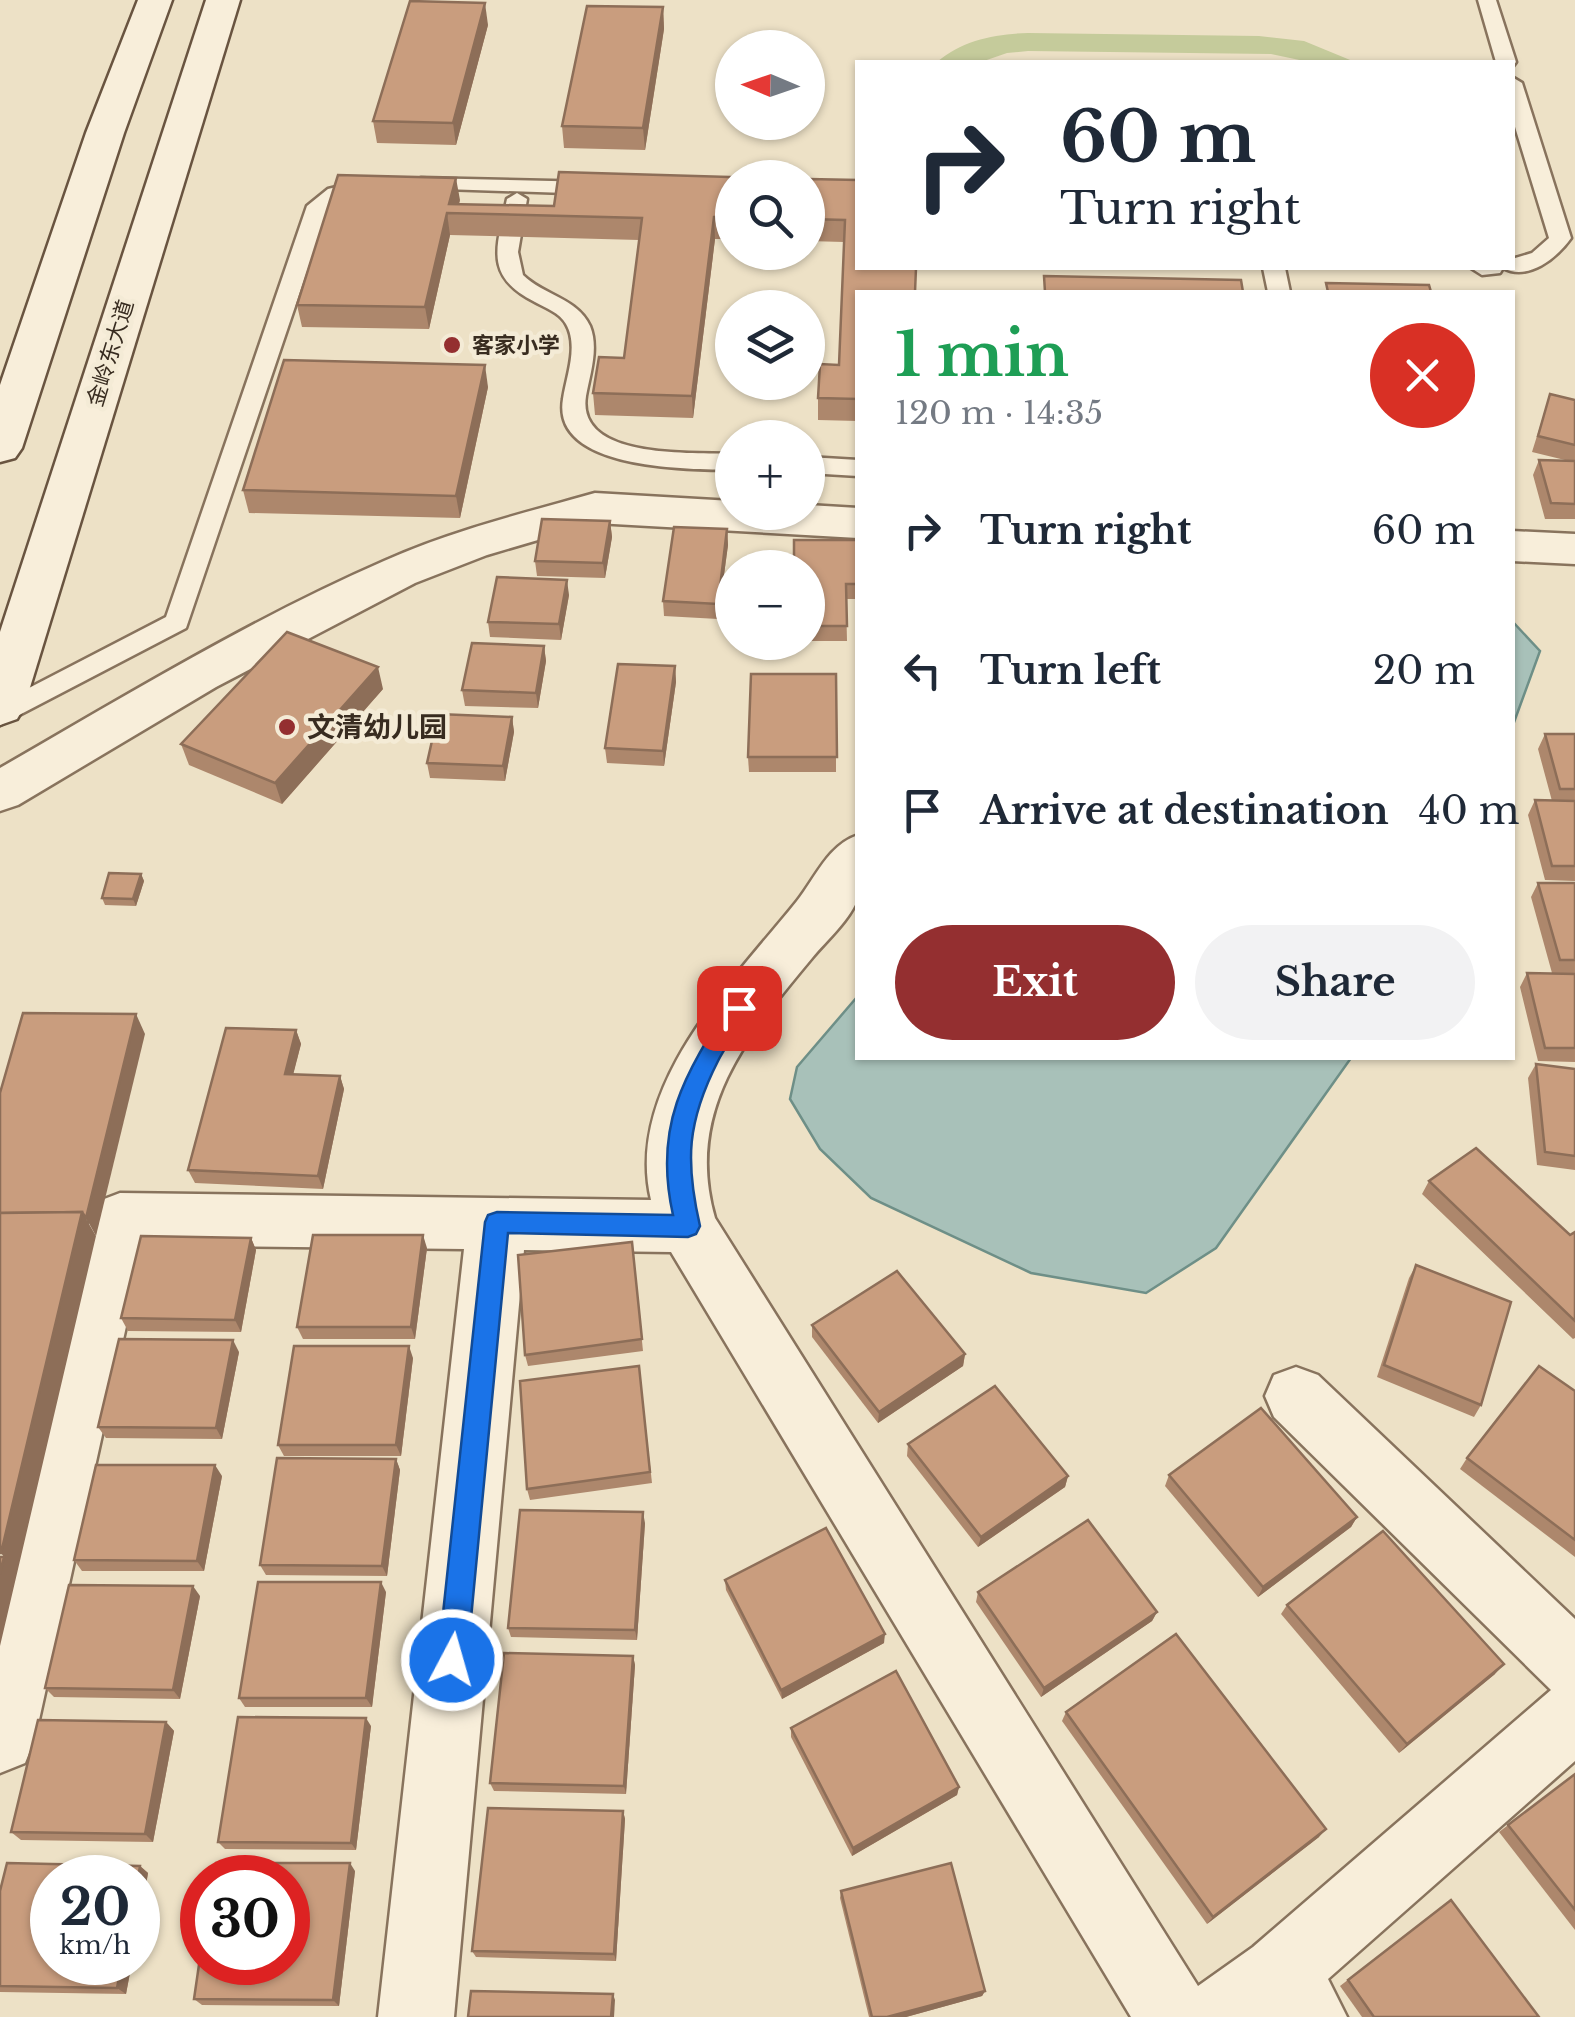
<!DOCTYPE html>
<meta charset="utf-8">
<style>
:root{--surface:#fff;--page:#f2f2f3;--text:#1f2937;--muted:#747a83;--accent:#942f30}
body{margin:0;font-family:"Libre Baskerville","Noto Sans SC",serif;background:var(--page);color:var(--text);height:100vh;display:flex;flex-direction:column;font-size:38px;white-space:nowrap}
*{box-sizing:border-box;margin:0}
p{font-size:32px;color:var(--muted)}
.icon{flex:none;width:55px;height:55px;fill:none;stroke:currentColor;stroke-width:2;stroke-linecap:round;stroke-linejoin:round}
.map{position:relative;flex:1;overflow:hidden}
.panel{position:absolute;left:855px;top:290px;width:660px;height:770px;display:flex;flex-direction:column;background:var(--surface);border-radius:0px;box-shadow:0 2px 8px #0004}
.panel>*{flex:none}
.hud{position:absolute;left:855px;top:60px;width:660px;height:210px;border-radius:0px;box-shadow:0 2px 8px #0004;background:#fff;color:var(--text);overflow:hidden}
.needle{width:65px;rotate:272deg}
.fabs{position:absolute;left:715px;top:30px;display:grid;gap:20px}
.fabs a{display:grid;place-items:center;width:110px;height:110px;border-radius:50%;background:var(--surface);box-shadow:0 2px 8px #0004;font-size:50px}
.speed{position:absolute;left:30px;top:1855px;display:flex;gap:20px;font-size:50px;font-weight:700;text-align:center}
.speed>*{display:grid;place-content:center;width:130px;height:130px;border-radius:50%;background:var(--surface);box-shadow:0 2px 8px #0004;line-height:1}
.speed small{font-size:25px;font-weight:400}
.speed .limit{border:15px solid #d22;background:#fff;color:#111}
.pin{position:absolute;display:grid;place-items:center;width:85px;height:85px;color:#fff;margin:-42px;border-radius:20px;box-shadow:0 5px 15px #0006}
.me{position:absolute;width:110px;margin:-55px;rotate:6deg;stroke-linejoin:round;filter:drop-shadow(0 0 8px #0008)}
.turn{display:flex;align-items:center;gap:35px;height:210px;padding:0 40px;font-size:45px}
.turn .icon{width:130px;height:130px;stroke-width:2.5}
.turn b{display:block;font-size:70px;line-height:85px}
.round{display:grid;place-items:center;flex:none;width:105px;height:105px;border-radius:52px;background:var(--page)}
.headline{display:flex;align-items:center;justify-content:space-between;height:170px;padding:0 40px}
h1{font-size:60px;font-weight:700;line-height:75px;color:#1e9e55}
.action{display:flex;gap:20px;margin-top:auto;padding:20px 40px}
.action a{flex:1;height:115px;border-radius:60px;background:var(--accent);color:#fff;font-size:40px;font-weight:700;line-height:115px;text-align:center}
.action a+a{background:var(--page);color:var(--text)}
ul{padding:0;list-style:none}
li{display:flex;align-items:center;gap:30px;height:140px;padding:0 40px}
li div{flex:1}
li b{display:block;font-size:38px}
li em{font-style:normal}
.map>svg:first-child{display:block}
.green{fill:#c5cb9b}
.water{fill:#a8c1b9;stroke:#6e8f87;stroke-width:2.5}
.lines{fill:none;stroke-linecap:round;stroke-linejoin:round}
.lane-casing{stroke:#88735d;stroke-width:5}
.street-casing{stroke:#88735d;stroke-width:5}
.secondary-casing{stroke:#695440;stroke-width:5}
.lane{fill:#f8eeda;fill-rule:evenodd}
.street{fill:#f8eeda;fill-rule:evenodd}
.secondary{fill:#f8eeda;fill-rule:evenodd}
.wall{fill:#ad876c}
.shaded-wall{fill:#8d6e58}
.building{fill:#c99d7e;stroke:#8d6e58;stroke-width:2.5}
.route{fill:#1a73e8;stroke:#114b97;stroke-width:2.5}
.poi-dot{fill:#942f30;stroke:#f4ebd6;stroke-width:4}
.labels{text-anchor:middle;stroke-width:9;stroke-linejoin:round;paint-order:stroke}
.far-poi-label{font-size:22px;font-weight:bold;fill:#382c20;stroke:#f4ebd6;text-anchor:start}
.far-street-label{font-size:22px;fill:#382c20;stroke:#f4ebd6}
.poi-label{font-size:28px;font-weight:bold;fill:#382c20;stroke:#f4ebd6;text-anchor:start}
</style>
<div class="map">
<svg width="1575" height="2017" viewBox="0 0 1575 2017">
<rect width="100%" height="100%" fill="#ede1c6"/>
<path class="green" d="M1028,33L1259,36L1304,41L1355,62H1309L1271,54L1028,51L1007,53L981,62H937C963,40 995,34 1028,33Z"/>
<g class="water">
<path d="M1513,622L1540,651L1513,725Z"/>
<path d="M857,997L858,1058H1351L1216,1248L1146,1293L1031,1273L871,1198L820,1149L790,1099L797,1067Z"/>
</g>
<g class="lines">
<defs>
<g id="lane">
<path d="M1478,0H1496L1516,62L1513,66L1512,62H1496Z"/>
<path d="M1512,77L1522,83L1571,238C1556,259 1528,281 1503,268L1500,273L1482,275L1471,268H1512V259L1532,253L1549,238L1512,117Z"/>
<path d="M421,178L595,182L605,188L595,194L414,188L411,184Z"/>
<path d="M370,179L380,185L377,189L342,198L328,209L186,628L0,725V703L166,617L307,206L328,189Z"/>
<path d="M517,193L527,199L518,252L523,275C543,295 577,298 590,326C599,348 590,374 586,396C576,460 691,452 732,454V470C687,469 551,470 563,399C566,377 579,346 566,324C560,313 546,308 535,302C483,276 497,247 507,199Z"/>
<path d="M1263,268H1285L1290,292H1268Z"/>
<path d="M808,457L858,460V476L808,473Z"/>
</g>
<g id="street">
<path d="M595,493L732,501V512H808V505L858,508V538L596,523L487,555L415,583L216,687L18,805L0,811V768C125,696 251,619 384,561C451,531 524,513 595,493Z"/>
<path d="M1512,531L1575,534V564L1512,561Z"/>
<path d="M858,835C858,854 862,879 858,897C852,918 826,941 812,958C747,1036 684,1111 715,1218L1198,1986L1253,1947L1551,1690L1274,1417L1265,1396L1274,1375L1296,1367L1318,1375L1575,1619V1761L1328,1979L1347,2017H1131L671,1252L524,1250L454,2017H378L464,1249L144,1245L35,1738L25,1763L0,1773V1593L90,1219L99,1201L120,1193L651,1200C624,1086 733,981 797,901C816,877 828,845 858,835Z"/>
</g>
<g id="secondary">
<path d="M138,0H172L124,133L22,448L15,458L0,462V385L86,133Z"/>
<path d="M206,0H240L24,707L17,719L0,725V632Z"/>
</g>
</defs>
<use href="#lane" class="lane-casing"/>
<use href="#street" class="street-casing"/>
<use href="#secondary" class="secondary-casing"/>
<use href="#lane" class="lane"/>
<use href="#street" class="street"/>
<use href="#secondary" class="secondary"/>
</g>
<g class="wall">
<path d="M663,7L664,29L645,150L564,148L562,126Z"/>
<path d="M488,25L456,145L377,143L373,121Z"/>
<path d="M732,178V239H715L693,418L595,415L593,393L624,358L639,240L450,235L429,329L302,327L297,305L460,200L459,204L554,206Z"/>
<path d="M808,179L858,180V421L818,420V398L839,365L844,242L808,241Z"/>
<path d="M488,387L460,518L249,513L243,490Z"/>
<path d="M1550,394L1575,400V519H1545L1533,475L1539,460L1569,461L1532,452Z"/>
<path d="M610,521L612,537L605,578L537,576L535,561Z"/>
<path d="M727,529L728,545L718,619L664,616L663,601Z"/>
<path d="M858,540V599H846L847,641H808V568Z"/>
<path d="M569,595L561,640L490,637L488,622Z"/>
<path d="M544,646L546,661L538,708L465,706L462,690Z"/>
<path d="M675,666L676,682L664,766L607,763L605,748Z"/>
<path d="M836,674V772H749L748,757Z"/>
<path d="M383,689L282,804L189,765L181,744Z"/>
<path d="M512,717L514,732L505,781L430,778L427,763Z"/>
<path d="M1545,734H1575V881L1545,880L1528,815L1535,800L1552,801L1538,749Z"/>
<path d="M141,874L144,881L136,906L105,905L102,898Z"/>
<path d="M1538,883H1575V1062L1538,1061L1520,987L1527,973H1552L1531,897Z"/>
<path d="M296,1030L301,1044L293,1074L340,1076L344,1089L323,1189L195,1183L188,1170Z"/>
<path d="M1536,1064L1575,1069V1170L1537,1165L1528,1078Z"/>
<path d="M1429,1181L1570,1235L1575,1232V1338L1573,1339L1422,1194Z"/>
<path d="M251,1238L256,1250L241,1332L128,1331L121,1318Z"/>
<path d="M632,1242L643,1351L528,1366L525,1355Z"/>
<path d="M427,1248L415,1339H303L297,1327Z"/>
<path d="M1416,1265L1481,1405L1474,1417L1377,1377L1409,1278Z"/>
<path d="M812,1325L965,1354L963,1366L878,1423L812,1337Z"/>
<path d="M239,1352L222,1439L106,1438L98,1427Z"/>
<path d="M413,1358L401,1456H284L278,1445Z"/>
<path d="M639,1366L652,1483L530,1500L527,1489Z"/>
<path d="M1575,1391V1557L1460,1469L1467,1458Z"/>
<path d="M908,1444L1068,1476L1065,1487L978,1547L907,1456Z"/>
<path d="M396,1459L400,1470L387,1576L266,1575L260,1565Z"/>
<path d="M1169,1475L1357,1517L1351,1527L1258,1597L1165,1486Z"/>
<path d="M222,1476L204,1571H82L74,1560Z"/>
<path d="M645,1523L637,1640L511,1637L508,1628Z"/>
<path d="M725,1580L884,1643L782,1699L726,1590Z"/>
<path d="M386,1592L372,1707H245L239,1698Z"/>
<path d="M978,1592L1157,1612L1152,1621L1041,1697L976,1602Z"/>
<path d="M200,1596L180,1699L54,1697L45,1688Z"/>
<path d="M1287,1605L1495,1674L1399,1753L1281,1614Z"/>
<path d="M633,1656L635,1665L626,1794L494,1791L490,1783Z"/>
<path d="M1066,1712L1319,1837L1207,1924L1062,1721Z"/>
<path d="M166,1722L174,1731L153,1842L21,1840L11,1832Z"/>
<path d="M371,1726L356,1850L225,1849L218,1842Z"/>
<path d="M791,1728L959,1787L957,1795L852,1856L791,1737Z"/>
<path d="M1575,1774V1930L1499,1832Z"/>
<path d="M623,1811L625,1819L616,1961L476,1957L472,1951Z"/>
<path d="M140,1866L148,1873L138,1932V1878L132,1962L126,1994L0,1992V1891Z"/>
<path d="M355,1871L339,2006L202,2005L194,1999Z"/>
<path d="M841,1891L985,1991L982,1996L906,2017H869L840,1898Z"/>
<path d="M1451,1900L1539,2017H1362L1340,1986Z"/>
</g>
<g class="shaded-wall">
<path d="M485,3L488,25L456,145L453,123Z"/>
<path d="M663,7L664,29L645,150L643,128Z"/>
<path d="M456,178L460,200L456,213L449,204Z"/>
<path d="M447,213L450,235L429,329L425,307Z"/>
<path d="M714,217L715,239L693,418L692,396Z"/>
<path d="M485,365L488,387L460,518L456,496Z"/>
<path d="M610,521L612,537L605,578L603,563Z"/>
<path d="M727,529L728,545L718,619V604Z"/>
<path d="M567,580L569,595L561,640L559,624Z"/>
<path d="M544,646L546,661L538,708L536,693Z"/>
<path d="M675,666L676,682L664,766L663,751Z"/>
<path d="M378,667L383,689L282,804L275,783Z"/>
<path d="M512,717L514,732L505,781L503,766Z"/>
<path d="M141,874L144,881L136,906L133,899Z"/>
<path d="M136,1014L145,1034L96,1236L86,1218Z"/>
<path d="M296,1030L301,1044L290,1087L285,1074Z"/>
<path d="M340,1076L344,1089L323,1189L318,1176Z"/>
<path d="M82,1212L96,1236L0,1646V1574L4,1557L1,1553Z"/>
<path d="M423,1235L427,1248L415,1339L411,1327Z"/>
<path d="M251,1238L256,1250L241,1332L235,1320Z"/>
<path d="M233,1340L239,1352L222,1439L216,1428Z"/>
<path d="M409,1346L413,1358L401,1456L396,1445Z"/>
<path d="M965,1354L963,1366L878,1423L879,1412Z"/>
<path d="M396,1459L400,1470L387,1576L382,1566Z"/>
<path d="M215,1465L222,1476L204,1571L197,1561Z"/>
<path d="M1068,1476L1065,1487L978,1547L981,1537Z"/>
<path d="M643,1512L645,1523L637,1640L635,1630Z"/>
<path d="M1357,1517L1351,1527L1258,1597L1263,1587Z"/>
<path d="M381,1582L386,1592L372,1707L366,1698Z"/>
<path d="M193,1586L200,1596L180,1699L173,1690Z"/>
<path d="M1157,1612L1152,1621L1041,1697L1044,1688Z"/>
<path d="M885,1634L884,1643L782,1699L781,1690Z"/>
<path d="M633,1656L635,1665L626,1794L624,1786Z"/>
<path d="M1504,1664L1495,1674L1399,1753L1407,1744Z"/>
<path d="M366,1718L371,1726L356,1850L351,1843Z"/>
<path d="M166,1722L174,1731L153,1842L145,1834Z"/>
<path d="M959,1787L957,1795L852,1856L853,1848Z"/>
<path d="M623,1811L625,1819L616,1961L614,1954Z"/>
<path d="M1326,1829L1319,1837L1207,1924L1213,1917Z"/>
<path d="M350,1863L355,1871L339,2006L333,2000Z"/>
<path d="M140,1866L148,1873L138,1932V1879Z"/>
<path d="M122,1962H132L126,1994L117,1988Z"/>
<path d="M985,1991L982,1996L906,2017H887Z"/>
<path d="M613,1994L615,2000L614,2017H611Z"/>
</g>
<g class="building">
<path d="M410,1L485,3L453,123L373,121Z"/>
<path d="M587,6L663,7L643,128L562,126Z"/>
<path d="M559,172L764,178H732V217H714L692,396L593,393L599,357L624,358L642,218L447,213L425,307L297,305L338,175L456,178L449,204L554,206Z"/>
<path d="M808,179L858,180V268H916L915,292H858V399L818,398L820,364L839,365L845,220L808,219Z"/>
<path d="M1044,276L1241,280L1243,292H1045Z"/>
<path d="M1326,283L1429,285L1431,292H1328Z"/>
<path d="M284,360L485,365L456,496L243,490Z"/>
<path d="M1550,394L1575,400V445L1538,436Z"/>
<path d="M1539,460L1575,461V504L1551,503Z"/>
<path d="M542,519L610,521L603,563L535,561Z"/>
<path d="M674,527L727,529L718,604L663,601Z"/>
<path d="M794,540H858V584H846L847,626H808V568H794Z"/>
<path d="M497,577L567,580L559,624L488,622Z"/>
<path d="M287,632L378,667L275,783L181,744Z"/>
<path d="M472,643L544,646L536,693L462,690Z"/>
<path d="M618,664L675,666L663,751L605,748Z"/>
<path d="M751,674H836L837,757H748Z"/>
<path d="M438,714L512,717L503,766L427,763Z"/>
<path d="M1545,734H1575V789H1560Z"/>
<path d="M1535,800L1575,801V866H1552Z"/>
<path d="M109,873L141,874L133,899L102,898Z"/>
<path d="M1538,883H1575V960H1560Z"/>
<path d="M1527,973L1575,974V1048H1545Z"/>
<path d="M23,1013L136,1014L86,1218L82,1212L0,1213V1093Z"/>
<path d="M226,1028L296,1030L285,1074L340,1076L318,1176L188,1170Z"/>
<path d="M1536,1064L1575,1069V1156L1545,1152Z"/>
<path d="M1476,1148L1570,1235L1575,1232V1321L1429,1181Z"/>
<path d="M82,1212L1,1553H0V1213Z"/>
<path d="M313,1235H423L411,1327H297Z"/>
<path d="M141,1236L251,1238L235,1320L121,1318Z"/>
<path d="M632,1242L642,1339L525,1355L518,1255Z"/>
<path d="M1416,1265L1511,1302L1481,1405L1384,1365Z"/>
<path d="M897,1271L965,1354L879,1412L812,1325Z"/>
<path d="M119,1339L233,1340L216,1428L98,1427Z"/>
<path d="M294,1346H409L396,1445H278Z"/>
<path d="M639,1366L650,1472L527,1489L520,1381Z"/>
<path d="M1539,1366L1575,1391V1540L1467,1458Z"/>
<path d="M995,1386L1068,1476L981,1537L908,1444Z"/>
<path d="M1261,1408L1357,1517L1263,1587L1169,1475Z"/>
<path d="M277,1458L396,1459L382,1566L260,1565Z"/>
<path d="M96,1465H215L197,1561L74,1560Z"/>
<path d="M520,1510L643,1512L635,1630L508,1628Z"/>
<path d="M1088,1520L1157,1612L1044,1688L978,1592Z"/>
<path d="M826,1528L885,1634L781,1690L725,1580Z"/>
<path d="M1383,1531L1504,1664L1407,1744L1287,1605Z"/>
<path d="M0,1557H4L0,1574Z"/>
<path d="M258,1582H381L366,1698H239Z"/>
<path d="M69,1585L193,1586L173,1690L45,1688Z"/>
<path d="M1176,1634L1326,1829L1213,1917L1066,1712Z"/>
<path d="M504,1653L633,1656L624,1786L490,1783Z"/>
<path d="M896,1671L959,1787L853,1848L791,1728Z"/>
<path d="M238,1717L366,1718L351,1843L218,1842Z"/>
<path d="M38,1720L166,1722L145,1834L11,1832Z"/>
<path d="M1575,1774V1910L1508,1825Z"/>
<path d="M488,1808L623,1811L614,1954L472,1951Z"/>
<path d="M7,1863L140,1866L138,1879V1878H52V1962H122L117,1988L0,1986V1891Z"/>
<path d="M216,1863H350L333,2000L194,1999L202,1944V1962H288V1878H213Z"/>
<path d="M951,1863L985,1991L887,2017H872L841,1891Z"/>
<path d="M1451,1900L1539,2017H1374L1348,1980Z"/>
<path d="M471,1991L613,1994L611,2017H468Z"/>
</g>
<path class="route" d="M739,999L750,1008C741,1027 727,1043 718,1061C687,1122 685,1161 700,1226L696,1234L688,1237L508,1233L467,1660L462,1669L452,1674L443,1669L438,1660L485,1222L488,1215L497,1212L673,1215C653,1126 684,1075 731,1002Z"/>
<g class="poi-dot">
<circle cx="452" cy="345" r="10"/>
<circle cx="287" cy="727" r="10"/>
</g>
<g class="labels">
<g class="far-poi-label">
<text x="472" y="353">客家小学</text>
</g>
<g class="far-street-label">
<text transform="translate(110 353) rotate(-73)" y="8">金岭东大道</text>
</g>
<g class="poi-label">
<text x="307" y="737">文清幼儿园</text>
</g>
</g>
</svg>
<div class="fabs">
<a><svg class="needle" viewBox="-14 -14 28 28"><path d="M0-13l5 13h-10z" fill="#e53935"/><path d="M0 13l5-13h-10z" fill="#747a83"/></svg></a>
<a><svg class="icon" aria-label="search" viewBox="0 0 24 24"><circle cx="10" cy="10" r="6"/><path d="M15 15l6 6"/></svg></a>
<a><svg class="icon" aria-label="layers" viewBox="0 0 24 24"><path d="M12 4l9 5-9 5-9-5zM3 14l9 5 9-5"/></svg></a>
<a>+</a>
<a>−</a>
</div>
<div class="speed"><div>20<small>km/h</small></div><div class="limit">30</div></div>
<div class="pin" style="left:739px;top:1008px;background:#d93025"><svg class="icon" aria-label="arrive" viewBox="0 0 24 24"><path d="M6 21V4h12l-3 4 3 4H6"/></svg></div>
<svg class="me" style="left:452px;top:1660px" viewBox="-20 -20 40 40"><circle r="17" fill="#1a73e8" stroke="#fff" stroke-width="3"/><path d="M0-11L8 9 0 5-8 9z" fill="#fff"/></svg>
<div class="hud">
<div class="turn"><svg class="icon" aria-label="right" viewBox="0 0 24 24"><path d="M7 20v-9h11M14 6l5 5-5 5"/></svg><div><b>60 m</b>Turn right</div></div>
</div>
<section class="panel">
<div class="headline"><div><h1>1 min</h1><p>120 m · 14:35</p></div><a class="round" style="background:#d93025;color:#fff"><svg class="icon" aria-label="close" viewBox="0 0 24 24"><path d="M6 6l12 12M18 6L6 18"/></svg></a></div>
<ul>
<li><svg class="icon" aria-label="right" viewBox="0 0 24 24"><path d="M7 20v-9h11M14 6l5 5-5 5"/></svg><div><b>Turn right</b></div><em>60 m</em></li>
<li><svg class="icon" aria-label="left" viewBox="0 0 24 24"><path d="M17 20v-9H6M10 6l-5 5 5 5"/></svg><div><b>Turn left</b></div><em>20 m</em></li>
<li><svg class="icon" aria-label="arrive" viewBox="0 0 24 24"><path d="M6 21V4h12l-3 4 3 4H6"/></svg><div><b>Arrive at destination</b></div><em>40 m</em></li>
</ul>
<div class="action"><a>Exit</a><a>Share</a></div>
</section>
</div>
